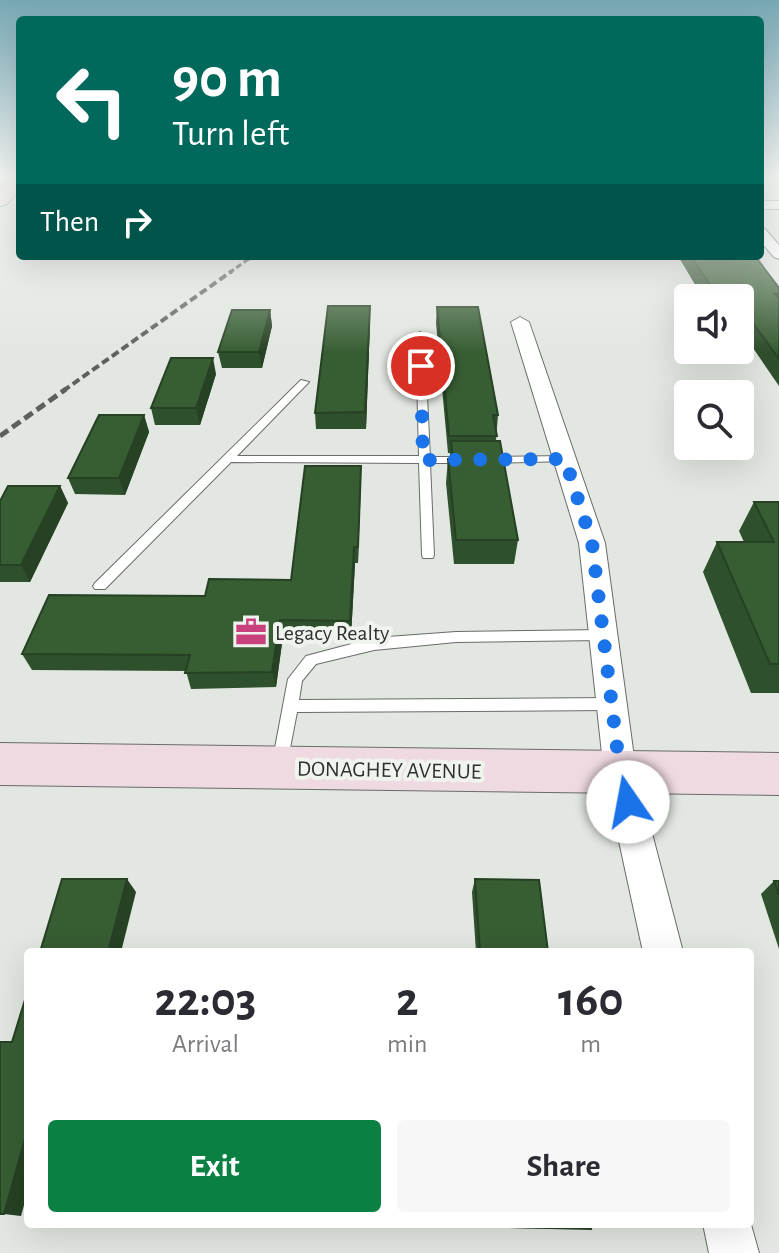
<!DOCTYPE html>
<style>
:root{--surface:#fff;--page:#f7f7f7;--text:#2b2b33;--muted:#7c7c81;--accent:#0b8043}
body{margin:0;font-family:"Alegreya Sans",sans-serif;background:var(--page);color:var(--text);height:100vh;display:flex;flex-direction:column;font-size:30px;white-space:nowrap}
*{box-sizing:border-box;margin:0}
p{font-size:26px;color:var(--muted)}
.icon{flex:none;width:44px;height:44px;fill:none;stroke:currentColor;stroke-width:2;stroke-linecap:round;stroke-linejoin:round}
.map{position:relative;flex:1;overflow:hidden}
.details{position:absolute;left:24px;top:948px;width:730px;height:280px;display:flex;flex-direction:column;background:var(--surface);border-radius:8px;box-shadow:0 8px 32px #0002}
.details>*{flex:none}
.hud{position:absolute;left:16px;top:16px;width:748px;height:244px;border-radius:8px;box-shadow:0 8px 32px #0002;background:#00695c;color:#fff;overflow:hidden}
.fabs{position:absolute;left:674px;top:284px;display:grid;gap:16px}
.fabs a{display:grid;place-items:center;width:80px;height:80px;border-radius:8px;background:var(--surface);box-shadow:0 8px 32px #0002;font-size:40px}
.pin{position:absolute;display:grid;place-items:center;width:68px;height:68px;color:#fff;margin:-34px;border:4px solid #fff;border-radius:50%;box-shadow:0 2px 8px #0007}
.me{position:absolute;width:88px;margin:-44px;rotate:348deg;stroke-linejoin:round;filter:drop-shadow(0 0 6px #0008)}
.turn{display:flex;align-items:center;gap:28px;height:168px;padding:0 24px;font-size:36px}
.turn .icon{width:104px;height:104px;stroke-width:2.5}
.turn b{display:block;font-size:56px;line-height:68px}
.then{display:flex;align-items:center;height:76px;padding:0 24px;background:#0003;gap:16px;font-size:30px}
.eta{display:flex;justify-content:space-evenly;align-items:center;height:136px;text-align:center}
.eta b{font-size:48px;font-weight:700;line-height:56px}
.cta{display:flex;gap:16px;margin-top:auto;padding:16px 24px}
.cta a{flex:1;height:92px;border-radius:8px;background:var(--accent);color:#fff;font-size:32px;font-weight:700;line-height:92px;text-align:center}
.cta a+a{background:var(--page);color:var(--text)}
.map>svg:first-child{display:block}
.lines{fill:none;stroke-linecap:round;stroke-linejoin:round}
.lane-casing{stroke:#686d68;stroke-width:2}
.street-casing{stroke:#686d68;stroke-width:2}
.secondary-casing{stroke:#686d68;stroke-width:2}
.lane{fill:#fff;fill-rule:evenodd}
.street{fill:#fff;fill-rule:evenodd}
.secondary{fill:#efdae2;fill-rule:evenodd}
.rail-far2{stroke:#5e605d;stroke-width:3;stroke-dasharray:6 3;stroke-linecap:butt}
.rail-far1{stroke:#5e605d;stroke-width:4;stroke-dasharray:8 4;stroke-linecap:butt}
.rail{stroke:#5e605d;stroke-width:5;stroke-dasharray:10 5;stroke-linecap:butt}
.wall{fill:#2f502c}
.shaded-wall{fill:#264124}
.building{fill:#375d33;stroke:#264124;stroke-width:2}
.route{stroke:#1a73e8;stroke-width:14;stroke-dasharray:0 25.2}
.labels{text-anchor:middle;stroke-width:8;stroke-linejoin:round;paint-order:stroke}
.poi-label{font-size:22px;fill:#2f302e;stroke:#eff4ee;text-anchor:start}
.street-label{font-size:22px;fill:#2f302e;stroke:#eff4ee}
</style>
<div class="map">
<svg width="779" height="1253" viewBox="0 0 779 1253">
<rect width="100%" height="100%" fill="#e2e7e1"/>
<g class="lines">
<defs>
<g id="lane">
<path d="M420,332L424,335L430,457H464L470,460L464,463H430L434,555L433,558H423L422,555L419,463L231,462L105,589H95L93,586L95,583L301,380L309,382L237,456H419L416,335Z"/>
<path d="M565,456L571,459L569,461L485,463L479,460L485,457Z"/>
<path d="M603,630L608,631L610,635L608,639L603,640L456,642L374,650L316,664L302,681L299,700L612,698L617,700L620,704L617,708L612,710L297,712L286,769L280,771L274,769L272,764L288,679L306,656L374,638L456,632Z"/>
</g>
<g id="street">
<rect x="760" y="201" width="19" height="8"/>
<path d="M760,228L765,229L779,245V259L774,257L760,241Z"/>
<path d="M520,317L529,322L605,543L636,772L683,952H643L604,772L579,543L511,322Z"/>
<path d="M750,1221L759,1253H709L703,1224H750Z"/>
</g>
<g id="secondary">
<path d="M12,178H20V190L7,204L0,206V189Z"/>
<path d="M0,743L779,753V795L0,785Z"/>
</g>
</defs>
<use href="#lane" class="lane-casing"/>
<use href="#street" class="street-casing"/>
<use href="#secondary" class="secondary-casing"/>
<use href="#lane" class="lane"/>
<use href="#street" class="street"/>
<use href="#secondary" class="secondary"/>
<path class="rail-far2" d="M229,273L253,256"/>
<path class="rail-far1" d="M63,391L232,271"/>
<path class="rail" d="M0,436L66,389"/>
</g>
<g class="wall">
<path d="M678,256H755L779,288V386L740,329V298H703Z"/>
<path d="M437,307L498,415L496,441L518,540L514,564H454L446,483L448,459H450V453H448L436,323Z"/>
<path d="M270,310L272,326L262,368H222L218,352Z"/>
<path d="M370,322L366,429H316L315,413Z"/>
<path d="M216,374L200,425H155L151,408Z"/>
<path d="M144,415L149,432L125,495L75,494L68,478Z"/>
<path d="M361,466L358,563H355L351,637L283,636L276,687L191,689L186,671L32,670L22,654L205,596L291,580Z"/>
<path d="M60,486L68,503L30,582H0V501Z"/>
<path d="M754,502H779V693H751L703,572L717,542H744L739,531Z"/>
<path d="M475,879L548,952H476L472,892Z"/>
<path d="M774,881H779V949L761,894Z"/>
<path d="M501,1224H590L591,1229L501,1228Z"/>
</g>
<g class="shaded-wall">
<path d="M370,306V322L366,429L365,412Z"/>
<path d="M270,310L272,326L262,368L259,352Z"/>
<path d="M213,358L216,374L200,425L196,408Z"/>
<path d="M144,415L149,432L125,495L119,478Z"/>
<path d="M361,466V482L358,563V547Z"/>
<path d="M60,486L68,503L30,582L21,565Z"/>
<path d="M354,547L355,563L351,637L350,621Z"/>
<path d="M280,620L283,636L276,687L272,672Z"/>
<path d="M127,879L136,892L121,952H108Z"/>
<path d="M28,1128V1191L21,1216L4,1214Z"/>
</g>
<g class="building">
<path d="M691,256H755L779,288V294H775L779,298V359L740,305V298H735L731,293H715Z"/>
<path d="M328,306H370L365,412L315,413Z"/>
<path d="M437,307H478L498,415H493L497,436H449Z"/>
<path d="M232,310H270L259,352H218Z"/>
<path d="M171,358H213L196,408H151Z"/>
<path d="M99,415H144L119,478H68Z"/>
<path d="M451,441H500L518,540H456L448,459H453Z"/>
<path d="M305,466H361L358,547H354L350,621L280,620L272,672L185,673L190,655L22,654L49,595L205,596L209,579L291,580Z"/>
<path d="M8,486H60L21,565H0V501Z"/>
<path d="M754,502H779V664H770L717,542H774Z"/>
<path d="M62,879H127L108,952H40Z"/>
<path d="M475,879L539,880L548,952H480Z"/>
<path d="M774,881H779V895Z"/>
<path d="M28,990V1128L4,1214H0V1042H12Z"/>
<path d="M506,1224H590L591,1229L506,1227Z"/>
</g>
<linearGradient id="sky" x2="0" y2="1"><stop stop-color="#77a8b5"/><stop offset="0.5" stop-color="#f2f4f2"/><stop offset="1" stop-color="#f2f4f2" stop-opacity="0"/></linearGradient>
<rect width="779" height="353" fill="url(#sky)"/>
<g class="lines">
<path class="route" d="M421,366L423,460L565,459L592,543L620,772L628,802"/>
</g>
<defs>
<symbol id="office-bare" viewBox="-9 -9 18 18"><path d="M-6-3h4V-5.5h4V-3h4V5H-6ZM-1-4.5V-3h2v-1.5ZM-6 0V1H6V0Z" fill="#c8407c" stroke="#eff4ee" stroke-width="2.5" paint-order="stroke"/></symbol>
</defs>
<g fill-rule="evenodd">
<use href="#office-bare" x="229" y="610" width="44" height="44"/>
</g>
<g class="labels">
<g class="poi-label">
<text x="275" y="640">Legacy Realty</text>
</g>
<g class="street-label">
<text transform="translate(389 769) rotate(1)" y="8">DONAGHEY AVENUE</text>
</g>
</g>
</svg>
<div class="fabs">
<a><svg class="icon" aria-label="sound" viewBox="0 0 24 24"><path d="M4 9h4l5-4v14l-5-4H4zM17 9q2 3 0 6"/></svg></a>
<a><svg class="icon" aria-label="search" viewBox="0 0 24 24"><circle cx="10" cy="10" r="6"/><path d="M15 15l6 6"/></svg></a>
</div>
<div class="pin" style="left:421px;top:366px;background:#d93025"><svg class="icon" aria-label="arrive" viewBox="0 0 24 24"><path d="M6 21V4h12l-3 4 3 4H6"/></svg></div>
<svg class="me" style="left:628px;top:802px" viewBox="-20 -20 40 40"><circle r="19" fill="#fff"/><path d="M0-13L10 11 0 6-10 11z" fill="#1a73e8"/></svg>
<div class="hud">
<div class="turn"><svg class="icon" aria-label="left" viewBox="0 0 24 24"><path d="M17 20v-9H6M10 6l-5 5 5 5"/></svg><div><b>90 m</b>Turn left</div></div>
<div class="then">Then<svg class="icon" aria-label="right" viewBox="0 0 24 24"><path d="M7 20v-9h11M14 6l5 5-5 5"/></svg></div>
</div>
<section class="details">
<div class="eta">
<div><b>22:03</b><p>Arrival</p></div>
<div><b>2</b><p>min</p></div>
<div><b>160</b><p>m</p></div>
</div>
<div class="cta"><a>Exit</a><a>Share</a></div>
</section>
</div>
